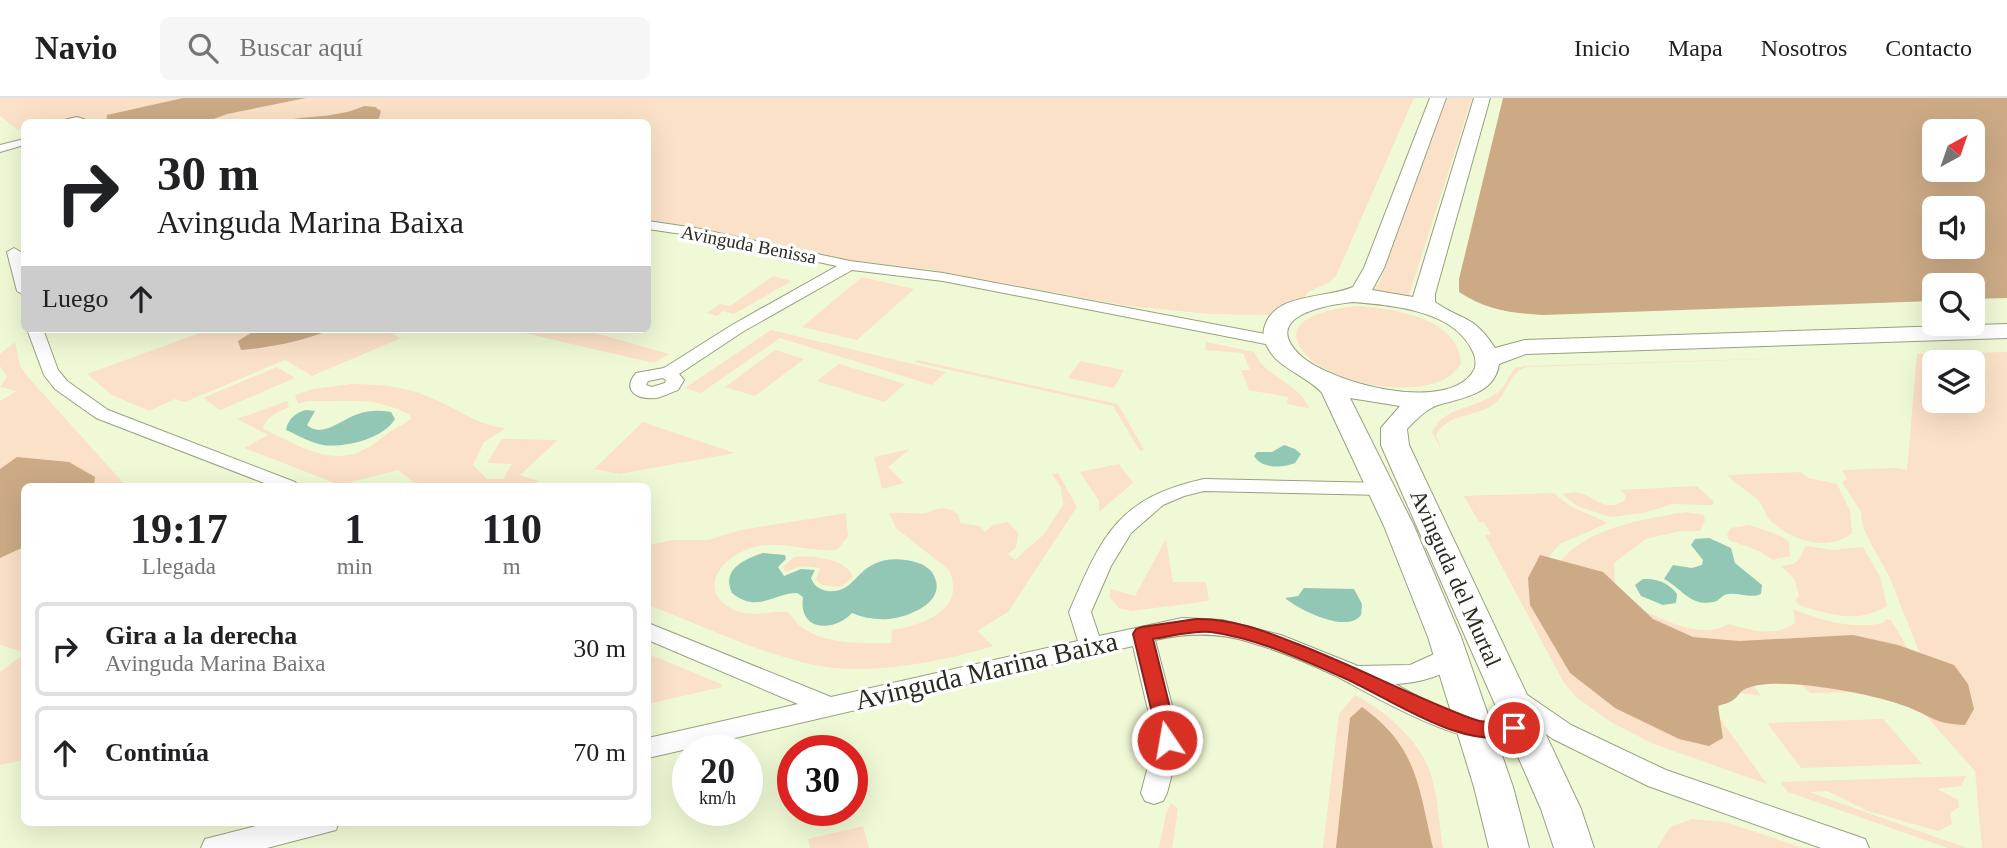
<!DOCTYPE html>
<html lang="es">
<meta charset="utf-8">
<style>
:root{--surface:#fff;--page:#f6f6f6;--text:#202124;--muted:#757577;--line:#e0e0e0}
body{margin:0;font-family:"Times New Roman",serif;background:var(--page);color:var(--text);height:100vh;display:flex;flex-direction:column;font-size:26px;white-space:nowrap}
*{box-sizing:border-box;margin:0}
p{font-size:23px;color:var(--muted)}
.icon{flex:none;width:38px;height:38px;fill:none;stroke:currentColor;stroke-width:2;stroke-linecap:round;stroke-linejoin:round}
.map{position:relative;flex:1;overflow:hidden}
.panel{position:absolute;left:21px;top:385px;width:630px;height:343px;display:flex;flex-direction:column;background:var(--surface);border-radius:10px;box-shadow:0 7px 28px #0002}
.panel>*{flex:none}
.guide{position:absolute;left:21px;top:21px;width:630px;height:214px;border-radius:10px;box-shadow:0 7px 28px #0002;background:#fff;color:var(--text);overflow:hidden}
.needle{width:46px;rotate:40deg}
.fabs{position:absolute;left:1922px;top:21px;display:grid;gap:14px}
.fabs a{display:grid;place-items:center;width:63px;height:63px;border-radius:10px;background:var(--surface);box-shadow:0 7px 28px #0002;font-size:35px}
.speed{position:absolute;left:672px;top:637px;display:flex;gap:14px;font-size:35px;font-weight:700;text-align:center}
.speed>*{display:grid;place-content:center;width:91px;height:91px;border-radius:50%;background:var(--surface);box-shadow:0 7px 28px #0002;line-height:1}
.speed small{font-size:18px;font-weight:400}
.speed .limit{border:10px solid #d22;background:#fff;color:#111}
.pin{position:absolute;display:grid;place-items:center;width:60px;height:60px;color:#fff;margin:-30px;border:4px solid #fff;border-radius:50%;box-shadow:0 2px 7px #0007}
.me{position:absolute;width:77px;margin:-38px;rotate:348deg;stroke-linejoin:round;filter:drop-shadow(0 0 5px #0008)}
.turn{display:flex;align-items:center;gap:24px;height:147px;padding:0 21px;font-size:32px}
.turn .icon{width:91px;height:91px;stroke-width:2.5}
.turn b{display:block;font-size:49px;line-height:60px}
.then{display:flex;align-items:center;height:66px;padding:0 21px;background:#0003;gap:14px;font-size:26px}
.eta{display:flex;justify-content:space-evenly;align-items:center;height:119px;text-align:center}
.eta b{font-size:42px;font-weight:700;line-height:49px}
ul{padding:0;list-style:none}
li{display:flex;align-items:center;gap:21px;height:94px;margin:0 14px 10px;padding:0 7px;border:4px solid var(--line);border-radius:10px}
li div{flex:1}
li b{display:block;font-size:26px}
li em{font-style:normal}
header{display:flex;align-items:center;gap:42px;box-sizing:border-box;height:98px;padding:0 35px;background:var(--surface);border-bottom:2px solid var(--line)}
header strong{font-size:33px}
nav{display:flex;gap:38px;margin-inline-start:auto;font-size:24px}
.search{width:490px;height:63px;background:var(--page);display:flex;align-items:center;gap:18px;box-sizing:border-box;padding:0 24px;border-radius:10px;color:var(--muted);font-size:26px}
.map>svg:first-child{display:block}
.green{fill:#fbe1c7;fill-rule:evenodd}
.forest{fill:#ccaa86;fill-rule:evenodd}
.water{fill:#91c7b4}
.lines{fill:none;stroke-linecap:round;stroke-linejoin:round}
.minor-casing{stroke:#98a07f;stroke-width:2}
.secondary-casing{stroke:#98a07f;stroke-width:2}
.minor{fill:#fff;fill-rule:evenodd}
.secondary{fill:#fff;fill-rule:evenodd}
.route{fill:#d93025;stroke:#8d1f18;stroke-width:2}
.labels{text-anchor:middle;stroke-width:7;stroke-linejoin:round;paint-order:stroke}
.far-street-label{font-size:19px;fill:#292c1f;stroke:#fff}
.street-label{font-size:23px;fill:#292c1f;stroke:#fff}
.near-street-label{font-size:28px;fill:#292c1f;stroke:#fff}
</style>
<header>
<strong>Navio</strong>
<div class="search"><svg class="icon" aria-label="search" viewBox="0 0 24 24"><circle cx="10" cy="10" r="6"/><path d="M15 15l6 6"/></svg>Buscar aquí</div>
<nav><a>Inicio</a><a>Mapa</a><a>Nosotros</a><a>Contacto</a></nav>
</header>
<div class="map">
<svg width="2007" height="750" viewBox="0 0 2007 750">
<rect width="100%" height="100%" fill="#f0f9d5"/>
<g class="green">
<path d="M0,0H1414L1336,178L1328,185L1308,194L1304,200L1285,206L1271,217L1210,216L1128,208L926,171L839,161L648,124V24H96L93,22L70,20L24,24V30L18,32L0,18Z"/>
<path d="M1447,0H1472L1408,200L1371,193L1380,184Z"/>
<path d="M773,178L792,183L734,216L723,213L717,218L707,215L720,206L730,208Z"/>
<path d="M862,179L914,191L857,242L802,229Z"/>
<path d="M1359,208C1394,211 1460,220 1461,266C1458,269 1454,275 1450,278C1417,301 1335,287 1307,258C1272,220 1333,210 1359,208Z"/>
<path d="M211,231H384L401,240L312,278L285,262L185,304L175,301L149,313L112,297L87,276Z"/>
<path d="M507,231H581L669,256L654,265Z"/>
<path d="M771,232L946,274L932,287L780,240L701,295L685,290Z"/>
<path d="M15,244L20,268L28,279L126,388H24V554L0,547V303L17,293L0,289L7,279L0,268V256Z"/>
<path d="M1206,244L1254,254C1266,281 1299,284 1309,310L1287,306L1288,299L1249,292L1241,272H1250L1243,255L1205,252Z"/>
<path d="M775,252L804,261L755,298L725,289Z"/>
<path d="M2007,254V750H1982L1975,673L1927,619L1924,566L1889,478L1869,442L1862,426L1861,414L1842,384L1847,381L1842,372L1897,370L1907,372L1917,256ZM1934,264H1972V303H1934Z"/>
<path d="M1854,258L1528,269C1507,273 1508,300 1490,309C1470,319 1450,316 1436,336L1441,351L1432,334C1445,308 1471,312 1494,297C1504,291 1508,280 1515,270L1525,268Z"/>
<path d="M917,262L1118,306L1144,352L1140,353L1113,308L914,264Z"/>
<path d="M1080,263L1124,272L1114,290L1068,280Z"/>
<path d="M839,266L905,286L884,304L817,283Z"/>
<path d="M277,269L295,280L220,312L203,300Z"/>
<path d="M352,286C380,286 408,289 434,301C458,311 478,328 506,330L484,344L473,367L487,381H503L512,366L487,365L502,341L558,342L520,377L539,383L530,388H418L398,372L340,387L244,350L268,337L237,321L287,303L289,309C279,314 265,319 263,331C307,351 340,376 383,339C391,332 402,328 411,321L410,317C378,300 358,303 325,303C314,303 308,302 298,306L295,297L313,291Z"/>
<path d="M643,324L735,355L619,376L594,371Z"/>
<path d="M910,351L888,369L904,385L882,391L874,359Z"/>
<path d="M1119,366L1133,385L1099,414V403L1080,374Z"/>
<path d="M1801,374L1808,380L1837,386L1850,413L1852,435C1829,454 1793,443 1772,424C1765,418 1764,408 1757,401C1748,393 1736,386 1727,377Z"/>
<path d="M1058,375L1077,409L1008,514L977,533L993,548C942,564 867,578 814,567C757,555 702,527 648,507V447L672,442H708L741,432L846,415L848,438L838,451C817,456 785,443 758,448C721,456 691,496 740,514C756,519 773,512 788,514C793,519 797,527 803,530C827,547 863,545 891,545L892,532C923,527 967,512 949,472L896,430L889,415C899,413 917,417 925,415C939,411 943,406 958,416L960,425L979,428L985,434L993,427L1008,424L1018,435L1016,450L1008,456L1015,462L1044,436L1063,407L1061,390L1052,376Z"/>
<path d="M1697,388L1714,404L1712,407L1673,406L1643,415L1610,419L1577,408L1562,396C1567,395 1576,393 1580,395C1597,400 1605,415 1625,402L1626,398L1621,392Z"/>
<path d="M1554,395L1568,407L1608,425L1560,446L1548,460L1703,597L1767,686L1651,645L1611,624L1576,599L1564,585L1485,437L1491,436L1484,424H1479L1464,398Z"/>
<path d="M1686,414L1704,417L1705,423L1700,433H1680L1646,441L1614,465L1615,487L1560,464C1587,429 1645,421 1686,414Z"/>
<path d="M1749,427L1779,437L1789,444L1790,458L1773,462L1759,453L1729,442L1727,436L1731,430Z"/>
<path d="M1166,441L1173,484H1206L1209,503L1131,513L1119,510L1109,499L1111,491L1135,498Z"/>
<path d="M1806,448L1833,452L1863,449L1880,479L1887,508C1858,526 1830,517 1799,507L1795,503L1799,497L1794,480L1781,468C1802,466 1797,462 1806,448Z"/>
<path d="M794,459C811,457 848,461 853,479L841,489L822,487L816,482L820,470L802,468L785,474L783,469Z"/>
<path d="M1633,506C1657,520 1702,543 1728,526C1752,532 1774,540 1795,525L1793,511C1820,522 1854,532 1883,525L1886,521L1891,522L1910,554L1901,594L1810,595L1799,584L1750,582L1761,598L1704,589Z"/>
<path d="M24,556V662L0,667V574Z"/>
<path d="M648,556L721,586L722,589L648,606Z"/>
<path d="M1355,597C1385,613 1418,640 1430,674C1438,697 1439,726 1443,750H1323L1339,616Z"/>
<path d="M1883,621L1922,666L1801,670L1767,625Z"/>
<path d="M1966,678L1961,688L1937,691L1958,702L1959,709L1950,715L1952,726L1938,733L1868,713L1827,693L1809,694L1967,750H1948L1788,694L1780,684Z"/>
<path d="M1171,705L1178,711L1172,750H1159L1166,716Z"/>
<path d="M1692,721L1725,724L1803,750H1657L1670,729Z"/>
<path d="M863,728L869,750H810L808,741Z"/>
</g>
<g class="forest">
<path d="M183,0H306L227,16L205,24H106L107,17Z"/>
<path d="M1503,0H2007V200L1972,201V187H1934V203L1543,217C1511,215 1486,212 1459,194V181ZM1972,33V72H1934V33ZM1972,110V149H1934V110Z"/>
<path d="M364,8L375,9L381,13L378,24H275C305,17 335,21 364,8Z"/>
<path d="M257,231H333C302,243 274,249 241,252L238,243Z"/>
<path d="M17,359L69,364L95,379L94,388H24V449L0,460V371Z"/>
<path d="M1540,457L1603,474L1653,521L1693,539L1739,543L1853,537L1898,547L1954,567L1968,586L1974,611L1965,627C1934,626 1932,618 1905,608C1874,596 1774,576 1745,591C1740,593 1738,599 1733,602C1729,605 1723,606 1718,608L1723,640L1709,648L1679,641L1615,610L1570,575L1530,507L1528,480Z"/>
<path d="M1362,609C1418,649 1418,688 1433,750H1336L1350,620Z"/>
</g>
<g class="water">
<path d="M306,312L315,313L307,327C322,341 342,321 358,316C369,312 380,312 391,314L395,321C383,341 345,350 323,347C311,345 298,337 286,332C288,321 295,315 306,312Z"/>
<path d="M1284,347L1295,351L1301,356L1295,365C1282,370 1262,371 1254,358L1257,354H1272Z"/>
<path d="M1709,440L1731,450L1735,465L1762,487L1761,496C1749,501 1739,494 1728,496C1721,497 1720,503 1713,504C1691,509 1681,490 1664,481L1673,467L1692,470L1702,467L1703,462L1691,447L1695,441Z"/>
<path d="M763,455L785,457L786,461L778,469L784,478L801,471L815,472L811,480C814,488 819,491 827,493C850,496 855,476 872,467C885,460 901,460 915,464C923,466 932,471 935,480C945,505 908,519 889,521C876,522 864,520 852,515C833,535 798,533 803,499L797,495C773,495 758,516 732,495C721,472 744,461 763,455Z"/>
<path d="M1643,481C1657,480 1669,485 1677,496L1676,505L1663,507L1641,498L1635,487Z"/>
<path d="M1304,490L1354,491L1362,506L1361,517C1347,536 1299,512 1285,500L1298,498Z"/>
</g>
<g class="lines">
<defs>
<g id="minor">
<path d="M77,19L92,24H55Z"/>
<path d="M24,41V47L0,54V47Z"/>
<path d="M648,123L695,130L850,163L943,175L1276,238L1284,243L1276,248L943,183L852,172L744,233L679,276L684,282L678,292C671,294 663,299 656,300C638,302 621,293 636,275L664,270L732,227L837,168L695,138L648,131ZM663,280L666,282L665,285L652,289L646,287L648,283Z"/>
<path d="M14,150L21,154L24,167V197L17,193L7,154Z"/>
<path d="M27,231H43L58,272L67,283L108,312L295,384L298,388H272L96,320L55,291L44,277Z"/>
<path d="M1204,381L1382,385L1389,387L1392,391L1389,395L1382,397L1204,393L1184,398L1163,407L1131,435L1111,468L1091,514L1099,538L1182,520L1222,522L1281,537L1358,568L1410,567L1452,548L1460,551L1464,557C1452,578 1417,585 1395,586C1421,600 1471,629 1501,623C1506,621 1511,618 1516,615L1505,608L1502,601L1505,594L1514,592L1523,594L1571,627L1666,672L1865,741L1869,750H1821L1648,688L1553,641L1533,627C1497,676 1373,596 1334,577C1306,564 1278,552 1249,544C1217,534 1187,535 1155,542L1181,642L1167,695L1163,703L1154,706L1145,703L1141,695L1155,642L1133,548L648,660V640L798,606L648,542V525L831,599L1078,543L1069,514C1102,437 1118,400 1204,381Z"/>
<path d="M272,724H339L336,732L267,750H201L205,741Z"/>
</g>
<path id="secondary" d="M1430,0H1446L1384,170L1372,192L1413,199L1474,0H1490L1435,196V204C1462,223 1473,216 1495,250L1525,242L2007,226V240L1526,256L1499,266C1495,296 1462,300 1438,307C1426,311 1416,322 1407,331L1409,347L1581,711L1594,750H1554L1541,711L1381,347V330L1400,308L1350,300L1414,428L1461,539L1513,689L1529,750H1489L1474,689L1428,539L1384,428L1322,295C1314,284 1288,273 1275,260C1268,252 1262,241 1264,231C1272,194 1327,201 1353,189L1364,170ZM1353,204C1391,207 1453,212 1472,252C1475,257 1477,266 1474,272C1449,317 1331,285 1301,258C1259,219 1324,207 1353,204Z"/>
</defs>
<use href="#minor" class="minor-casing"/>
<use href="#secondary" class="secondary-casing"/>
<use href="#minor" class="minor"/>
<use href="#secondary" class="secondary"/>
</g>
<path class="route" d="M1196,521C1232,520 1268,534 1300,547C1359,570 1414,599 1473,621C1490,628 1505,619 1521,624L1524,630L1521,636C1464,655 1394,602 1342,579C1301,561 1256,540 1211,534C1193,532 1172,538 1153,541L1178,642L1175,648L1167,650L1160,648L1133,536L1136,531L1142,529Z"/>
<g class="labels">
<g class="far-street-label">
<text transform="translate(749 146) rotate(11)" y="7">Avinguda Benissa</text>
</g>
<g class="street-label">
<text transform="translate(1456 480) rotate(66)" y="8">Avinguda del Murtal</text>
</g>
<g class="near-street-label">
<text transform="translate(986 572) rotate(-13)" y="10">Avinguda Marina Baixa</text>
</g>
</g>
</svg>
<div class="fabs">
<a><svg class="needle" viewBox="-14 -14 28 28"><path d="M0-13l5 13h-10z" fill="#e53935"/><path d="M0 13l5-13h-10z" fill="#757577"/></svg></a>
<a><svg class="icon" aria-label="sound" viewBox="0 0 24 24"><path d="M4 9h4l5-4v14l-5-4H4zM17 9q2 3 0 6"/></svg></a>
<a><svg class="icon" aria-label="search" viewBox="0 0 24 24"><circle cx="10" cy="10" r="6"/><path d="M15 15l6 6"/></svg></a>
<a><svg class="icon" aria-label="layers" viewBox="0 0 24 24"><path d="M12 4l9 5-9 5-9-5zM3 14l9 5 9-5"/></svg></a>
</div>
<div class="speed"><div>20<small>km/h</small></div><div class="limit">30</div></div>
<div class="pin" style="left:1514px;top:630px;background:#d93025"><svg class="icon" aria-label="arrive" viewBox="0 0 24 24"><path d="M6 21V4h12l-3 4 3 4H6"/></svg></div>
<svg class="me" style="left:1167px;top:642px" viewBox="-20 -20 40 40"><circle r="17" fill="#d93025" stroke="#fff" stroke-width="3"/><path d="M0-11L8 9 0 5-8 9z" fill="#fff"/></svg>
<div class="guide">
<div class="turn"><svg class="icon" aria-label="right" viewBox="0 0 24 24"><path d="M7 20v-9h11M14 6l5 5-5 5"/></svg><div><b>30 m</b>Avinguda Marina Baixa</div></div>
<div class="then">Luego<svg class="icon" aria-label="ahead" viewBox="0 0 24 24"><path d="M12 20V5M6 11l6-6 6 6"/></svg></div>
</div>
<section class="panel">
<div class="eta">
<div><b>19:17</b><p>Llegada</p></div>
<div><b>1</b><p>min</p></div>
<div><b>110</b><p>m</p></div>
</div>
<ul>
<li><svg class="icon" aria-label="right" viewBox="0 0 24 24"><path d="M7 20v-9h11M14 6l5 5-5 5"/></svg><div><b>Gira a la derecha</b><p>Avinguda Marina Baixa</p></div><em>30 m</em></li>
<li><svg class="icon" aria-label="ahead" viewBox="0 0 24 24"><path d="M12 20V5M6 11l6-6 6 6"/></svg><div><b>Continúa</b></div><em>70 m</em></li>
</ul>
</section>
</div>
